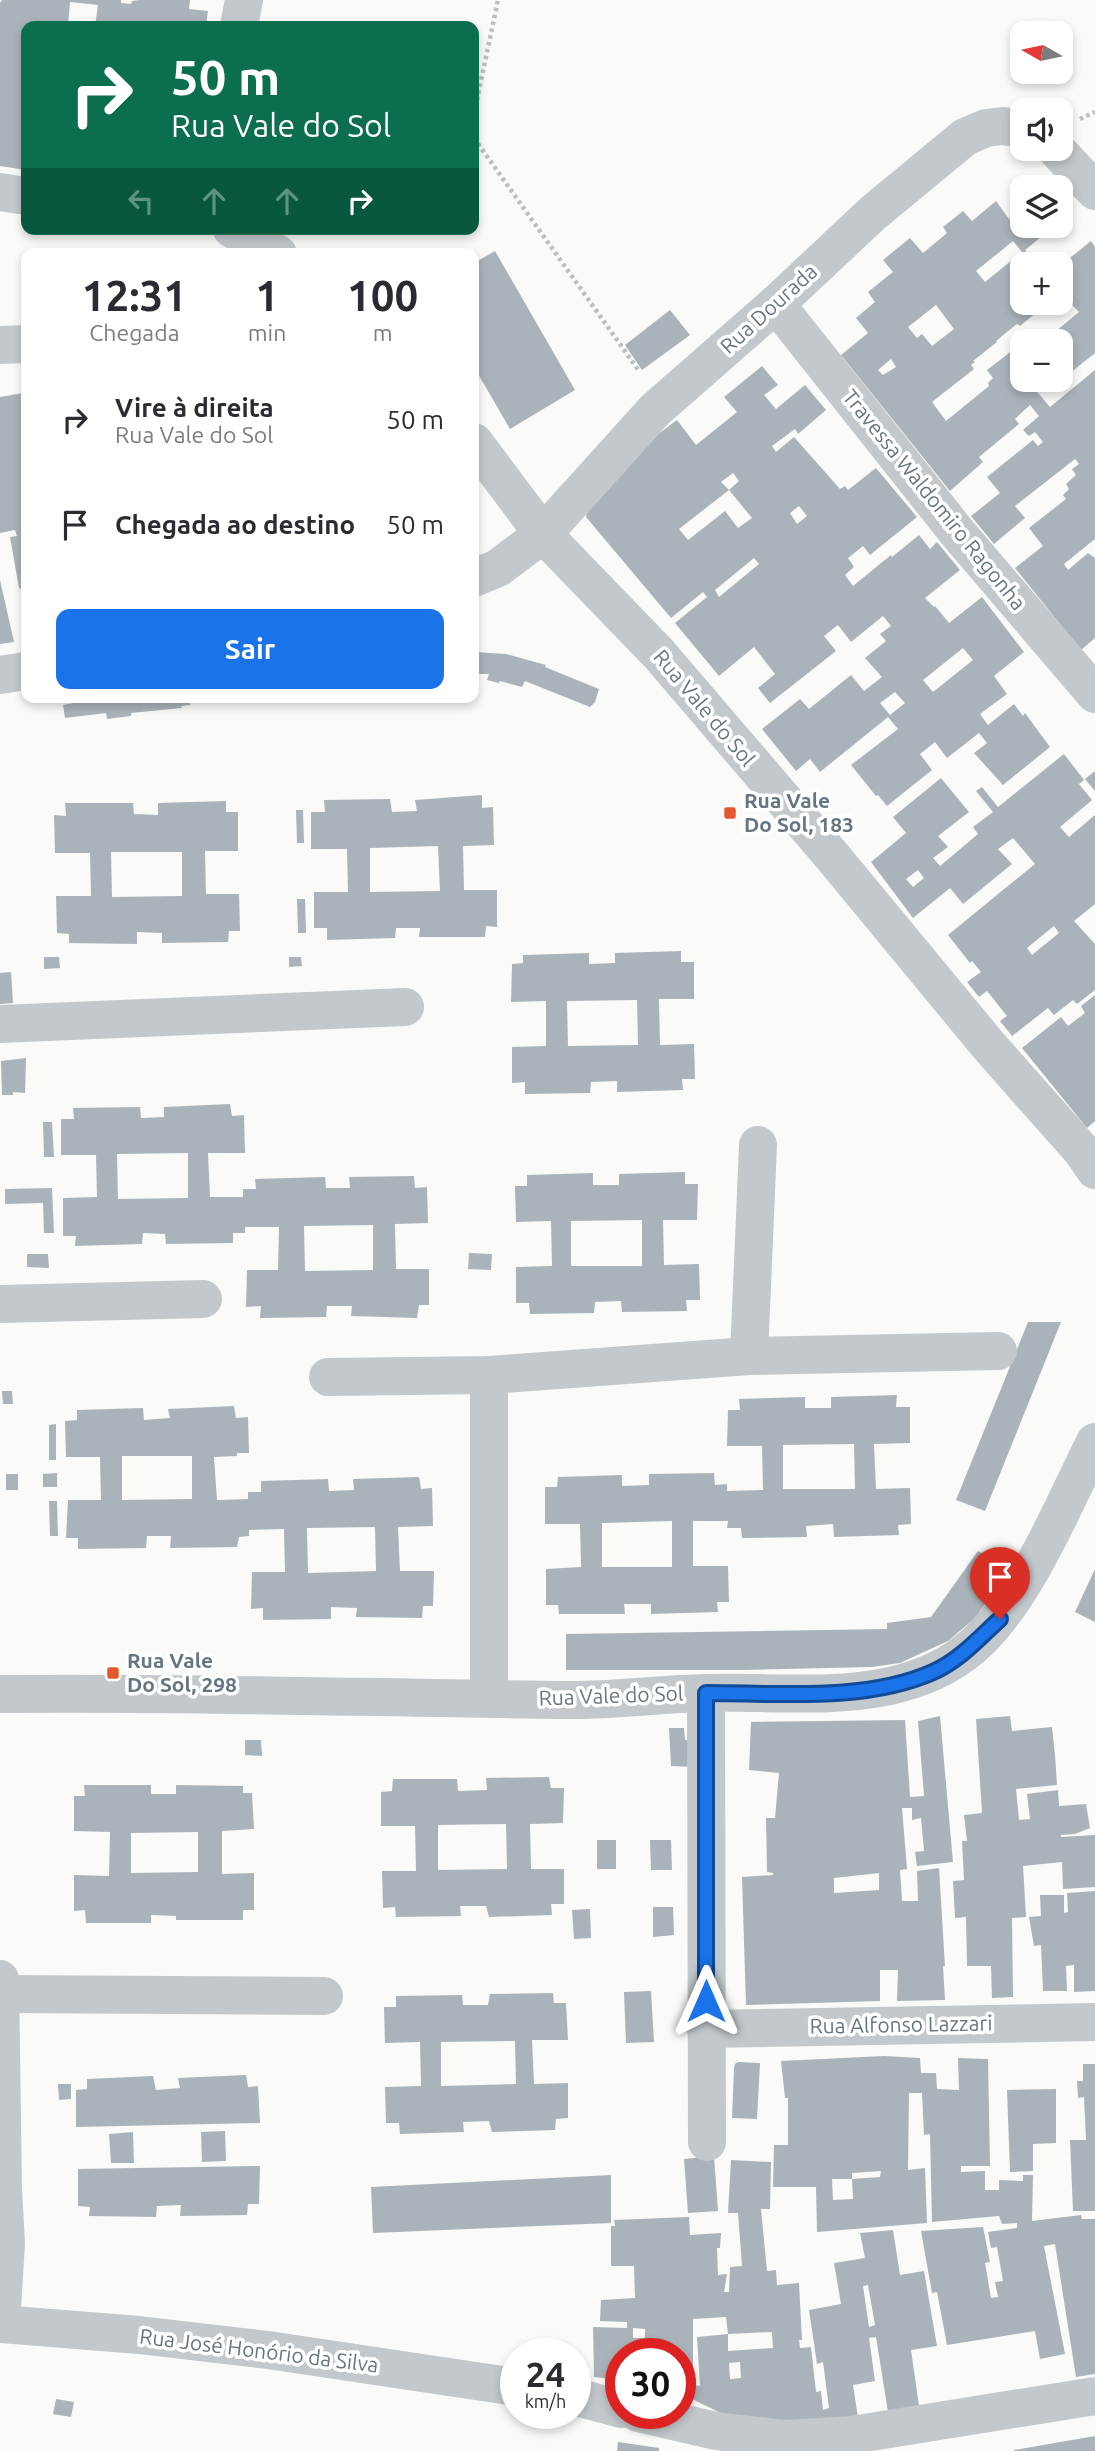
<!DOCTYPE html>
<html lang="pt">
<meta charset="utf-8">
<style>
:root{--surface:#fff;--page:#f7f7f7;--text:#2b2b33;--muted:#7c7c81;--accent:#1a73e8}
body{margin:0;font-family:Ubuntu,sans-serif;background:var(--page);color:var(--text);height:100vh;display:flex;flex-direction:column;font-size:26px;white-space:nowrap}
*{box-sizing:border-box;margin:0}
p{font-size:23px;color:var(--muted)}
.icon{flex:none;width:38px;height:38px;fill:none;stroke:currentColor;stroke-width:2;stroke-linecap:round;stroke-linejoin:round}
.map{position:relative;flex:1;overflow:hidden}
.side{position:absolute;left:21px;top:248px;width:458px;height:455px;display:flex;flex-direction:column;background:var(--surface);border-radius:14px;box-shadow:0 4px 10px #0003}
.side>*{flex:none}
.guide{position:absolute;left:21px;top:21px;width:458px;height:214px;border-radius:14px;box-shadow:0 4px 10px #0003;background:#0b6e4f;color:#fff;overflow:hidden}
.needle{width:46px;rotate:279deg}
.tools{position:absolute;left:1010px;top:21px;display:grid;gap:14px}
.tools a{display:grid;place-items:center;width:63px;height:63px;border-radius:14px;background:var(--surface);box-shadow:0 4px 10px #0003;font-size:35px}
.speed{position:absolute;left:500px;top:2338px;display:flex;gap:14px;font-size:35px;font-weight:700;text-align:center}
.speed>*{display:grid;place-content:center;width:91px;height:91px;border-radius:50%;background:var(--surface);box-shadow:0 4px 10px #0003;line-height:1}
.speed small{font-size:18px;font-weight:400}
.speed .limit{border:10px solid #d22;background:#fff;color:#111}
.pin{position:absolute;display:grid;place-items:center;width:60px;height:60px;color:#fff;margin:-72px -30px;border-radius:50% 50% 50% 0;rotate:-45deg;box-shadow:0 0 7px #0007}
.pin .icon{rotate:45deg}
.me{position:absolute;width:77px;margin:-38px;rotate:0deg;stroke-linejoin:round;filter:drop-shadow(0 0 5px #0008)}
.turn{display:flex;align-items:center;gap:24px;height:147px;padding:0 35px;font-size:32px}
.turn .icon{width:91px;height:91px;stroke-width:2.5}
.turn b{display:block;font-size:49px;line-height:60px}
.lanes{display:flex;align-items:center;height:66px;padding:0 35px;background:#0003;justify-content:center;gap:35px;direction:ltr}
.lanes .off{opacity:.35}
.eta{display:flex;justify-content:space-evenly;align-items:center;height:119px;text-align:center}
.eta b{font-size:42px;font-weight:600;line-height:49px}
.action{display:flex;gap:14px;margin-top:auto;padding:14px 35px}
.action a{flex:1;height:80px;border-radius:14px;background:var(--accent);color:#fff;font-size:28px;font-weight:600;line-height:80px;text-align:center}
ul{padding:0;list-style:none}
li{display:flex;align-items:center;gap:21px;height:105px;padding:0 35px}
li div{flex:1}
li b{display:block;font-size:26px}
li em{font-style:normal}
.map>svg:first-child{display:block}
.building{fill:#aab3b9;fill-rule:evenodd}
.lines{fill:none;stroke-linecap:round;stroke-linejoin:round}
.path{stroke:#bbbfc2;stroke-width:4.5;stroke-dasharray:3.5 3.5;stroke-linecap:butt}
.minor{stroke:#c3c8cc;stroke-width:38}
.route-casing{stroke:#114b97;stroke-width:18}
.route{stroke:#1a73e8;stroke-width:12}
.poi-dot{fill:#e4572e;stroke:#fff;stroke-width:2.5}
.labels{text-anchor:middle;stroke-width:7;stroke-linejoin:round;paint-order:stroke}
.street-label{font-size:21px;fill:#657683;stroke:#fff}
.poi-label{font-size:21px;font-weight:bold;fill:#657683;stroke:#fff;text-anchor:start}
</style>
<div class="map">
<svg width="1095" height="2451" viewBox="0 0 1095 2451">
<rect width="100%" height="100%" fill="#fafaf8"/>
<g class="building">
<path d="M2,0H121V3L131,4L132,1L139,0H190L189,9L208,11L206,26H95L98,5L70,2L68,26H26V170L0,166V3Z"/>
<path d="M996,201L1009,219L1022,208V226H1055L1025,250L1034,260L1039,256L1046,264H1022V303H1048L1020,326L1017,324L996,341L997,342L973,361L975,362L971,365L974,369L932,402L946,421L989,386L988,383L993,378L987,370L1022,343V380H1027L1050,407L1095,370V539L1064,564L1068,570L1088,553L1095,558V638L1081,650L1015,568L1043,546L1029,528L1066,499L1063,495L1069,489L1066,484L1076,475L1072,469L1079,464L1075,459L1015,506L1025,518L994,544L971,516L1000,493L987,477L1033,440L1038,446L1043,442L1035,432L1029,436L1023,430L1039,416L1030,405L1015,419L1019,424L979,457L983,462L950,491L841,355L868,333L856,318L875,302L868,292L893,272L883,260L910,238L923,253L947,233L943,227L963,211L972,221ZM1013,241L1022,252L985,282L976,271ZM936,305L954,329L932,346L922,334L917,338L908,327ZM891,359L896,367L883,375L878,370Z"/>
<path d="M1060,203L1070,215L1060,222Z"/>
<path d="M1091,241L1095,247V353L1060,381V341H1044L1079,312L1060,293V266Z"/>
<path d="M495,251L575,390L510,429L474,367V263Z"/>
<path d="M670,310L690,335L642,370L625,345Z"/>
<path d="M762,366L778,385L764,395L776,409L805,385L826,410L798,434L795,429L772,446L776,452L794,437L840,489L845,486L848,490L876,468L917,517L870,555L863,546L848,558L854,567L845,575L853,586L891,555L892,557L919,535L930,549L937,542L960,570L925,598L934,607L935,606L949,623L982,597L1024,652L994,676L1007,694L980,714L988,725L1014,704L1023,716L1025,713L1050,747L1003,785L974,753L987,743L979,733L947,758L935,742L920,754L932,770L887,806L878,795L876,796L851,765L898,729L888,717L820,772L810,759L796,771L762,729L800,699L809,709L851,675L864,691L882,677L865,658L886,641L880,634L891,626L883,616L851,642L838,625L824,636L836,651L770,703L758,688L775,674L754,647L719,676L675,623L707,597L703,592L671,618L586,517L588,502L597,480L677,420L696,445L737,412L724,397ZM733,473L739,481L729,490L752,518L738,528L725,511L688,540L679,529L729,490L721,482ZM799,506L807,516L797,524L790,513ZM754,558L759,564L719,597L715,590ZM963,648L973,660L933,692L923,680ZM895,692L905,703L890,715L880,703Z"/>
<path d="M23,393L24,398L26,397V591L19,588L10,537L17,536L15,530L0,533V397Z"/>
<path d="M0,580L14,642L0,644Z"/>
<path d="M474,652L506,654L546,665L545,667L599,689L595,702L590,707L525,681L522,687L500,681L499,683L487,680L489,674H474Z"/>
<path d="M79,698H189L190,705L181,706L182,708L131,713V716L107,719L106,713L65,718L63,705L79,702Z"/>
<path d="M1064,754L1084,780L1079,784L1092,800L1060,827L1069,837L1095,815V904L1074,921L1095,944V990L1077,1004L1073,1000L1054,1015L1048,1008L1012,1036L1000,1021L1007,1016L987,991L979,997L967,982L981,972L972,961L970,963L948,935L1035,864L1013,838L998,849L1012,864L963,904L950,888L913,918L871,862L906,833L893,817L941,778L969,812L938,836L948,847L933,858L940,866L978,834L973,827L993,812L976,791L982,787L998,807ZM918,870L924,878L913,887L906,879ZM1054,926L1059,933L1032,955L1027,948Z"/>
<path d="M1095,771V791L1085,779Z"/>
<path d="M482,795V808L493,807L494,845L463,846L464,890H497V927L486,926L485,937H419L420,928H396L395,938L327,940V928H314V892H348L347,849H311V812H325L324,800L390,799L392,812L417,811L415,800ZM438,846L440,891L370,892V848Z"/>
<path d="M226,801V812H238V851H205L206,894H239L240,931H229L228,942L162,943V933L137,932V944L69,943V934L57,933L56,896H91L90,853H55L54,815L66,816L65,803H133L134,814L158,815V803ZM111,852H182V896L112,897Z"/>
<path d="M296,810H303L304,843H297Z"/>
<path d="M297,899H305L306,933H298Z"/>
<path d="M681,951V962H694V999H659L660,1045L694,1044L695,1079H682L683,1090L617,1092V1081L591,1082L590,1093L525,1094V1082L512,1083V1047L546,1046V1001L511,1002L512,964L523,963V955L589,953V964L615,963V953ZM637,1000L638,1045L568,1046L567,1001Z"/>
<path d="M44,957H59L60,968L44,969Z"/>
<path d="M289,957H301L302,966L289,967Z"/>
<path d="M11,972L13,1003L0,1004V973Z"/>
<path d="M1095,995V1121L1087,1128L1022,1048L1061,1017L1068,1026L1085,1013L1081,1006Z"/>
<path d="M26,1058L25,1093L13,1092V1095H2L1,1061Z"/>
<path d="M230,1104L232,1116L244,1115L245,1153H208L210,1197H243V1189H256L255,1179L325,1177L326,1188H350L349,1177L414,1176L415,1188L427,1187L428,1223L395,1224L396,1269H429V1305H419L417,1318L351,1316L352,1306H327L326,1317L260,1318L261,1306L246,1307L247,1270H278L279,1227H245V1233H233V1243L166,1244L165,1234L143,1233L142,1244L75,1246L76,1236H63V1198L97,1197L96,1155H61V1119H74L73,1108L140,1107L141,1118L164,1117V1107ZM188,1153V1198L118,1199L117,1154ZM373,1225V1270L305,1271L304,1226Z"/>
<path d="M43,1122H52L54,1157H44Z"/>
<path d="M685,1172V1184H698L697,1220H663L664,1265L699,1264L700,1300H686L687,1311L622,1312L621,1301L595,1302L594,1313L530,1314L529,1303H516V1267L552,1266L551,1221L516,1222L515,1186H527V1175L593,1173V1185H619V1174ZM642,1220V1266H571V1221Z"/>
<path d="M52,1188L54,1233H44L43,1203L5,1204V1189Z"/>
<path d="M469,1253L492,1254L491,1270L468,1269Z"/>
<path d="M27,1254H48L49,1268L27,1267Z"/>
<path d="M1028,1322H1061L985,1511L956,1500Z"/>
<path d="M2,1391H12L13,1404H3Z"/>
<path d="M897,1395L896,1407H910V1443L874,1444L876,1489L910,1488L911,1524L898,1525L899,1535L834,1537L833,1524L806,1526L807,1537L742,1538L741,1528H727L728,1521H693V1566H728L729,1602H717L718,1612L651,1614V1604H624L625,1614H559L558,1605H546V1569L581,1567L580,1524H545V1487H557L558,1477L622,1475V1486L649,1485V1474L714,1473L715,1485L727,1484V1491L763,1490L762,1446H727L728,1410H740L739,1399L805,1397V1408H831V1397ZM854,1444L855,1489H783V1445ZM672,1521V1567H602V1523Z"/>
<path d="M234,1406L236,1418L248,1417L249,1453H237V1456L214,1457L217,1500L248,1499V1492H261V1481L328,1479L329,1491L354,1490L353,1479L419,1477L421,1489L432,1488L433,1526L398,1527L400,1571H434L433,1606H423L422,1618L356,1617L357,1608L331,1607V1619L263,1620V1608L251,1609L252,1572H285L284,1529L249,1530V1536L239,1537L237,1547L170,1548L171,1536H147L146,1548L78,1549V1538H66L68,1500H101L100,1457H66L65,1421L77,1420V1410L143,1408L144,1420L170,1418L168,1409ZM122,1456H192V1499L122,1500ZM375,1527L376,1571L308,1573L307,1528Z"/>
<path d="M56,1424V1460H49V1425Z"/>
<path d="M57,1473V1487H43V1474Z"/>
<rect x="6" y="1474" width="12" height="16"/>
<path d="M49,1501H57L58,1536H50Z"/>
<path d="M978,1551L1006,1567L990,1597L975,1618L948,1641L900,1663L872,1667L742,1670H566V1634L887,1629V1623L931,1617Z"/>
<path d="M1095,1569V1622L1075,1612Z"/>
<path d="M940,1716L953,1862L917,1866L915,1852L924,1851L921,1818L912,1820V1808H902L907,1869L900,1870L902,1901H918L917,1871L939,1868L945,1966H943L945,2000L897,2001L898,1970H880V2001L746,2005L742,1877L773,1875V1873L767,1872L766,1818H775L779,1773L749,1770L751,1722L905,1720L910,1797L924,1796L918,1721ZM879,1873V1890L834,1893V1878Z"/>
<path d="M1010,1716L1012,1731L1052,1727L1055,1755L1057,1785L1016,1789L1019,1820L1030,1819L1027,1794L1058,1790L1059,1806L1086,1804L1090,1828L1075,1834L1061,1835V1837L1095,1835V1887L1063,1889L1062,1862L1023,1866L1026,1917L1012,1918L1013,1997L992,1998L991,1966H967L966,1917L955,1918L953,1881L964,1880L962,1841H967L964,1815L982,1813L976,1719Z"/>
<path d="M669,1728H684L685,1740L694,1741L695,1767L671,1766Z"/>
<path d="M245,1740H261L262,1756L245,1755Z"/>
<path d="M549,1777L551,1788H564L563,1823L530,1824L531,1869H564V1904H551L552,1915L489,1917L486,1906H460L461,1916L396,1917L395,1907L383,1908L382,1871H416L415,1826H381V1792L392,1791L393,1779H457L458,1791L487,1790L486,1778ZM506,1824L507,1869L438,1870V1825Z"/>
<path d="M84,1785H151V1794H176V1785L243,1786V1793H252L254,1829L222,1831V1874L254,1873V1910H243V1920H176V1916L151,1915V1923H86L85,1910L74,1911V1875L109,1876L110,1832L74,1831V1796H85ZM198,1832V1872L131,1873V1833Z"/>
<rect x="597" y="1840" width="19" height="29"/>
<path d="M650,1840H671L672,1870H651Z"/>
<path d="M1095,1891V1991L1074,1992V1965L1066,1966L1067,1991H1043L1041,1945L1034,1946L1029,1917L1041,1916L1040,1895H1064V1913L1068,1912L1067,1893Z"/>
<path d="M653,1907H673L674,1935L653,1937Z"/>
<path d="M590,1909L591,1938L574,1939L572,1910Z"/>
<path d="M651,1991L654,2042L626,2043L624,1992Z"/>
<path d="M553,1993L554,2003H566L568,2040H532L534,2084L568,2083V2118L556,2119L555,2130L492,2132L489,2121L463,2122L464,2132L400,2134L399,2123H386L385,2087L421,2086L420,2042L385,2043L384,2007H396V1996L462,1995L463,2005H488L490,1994ZM515,2041L516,2084L441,2086V2042Z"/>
<path d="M884,2056L920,2058L921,2073H936L937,2089L959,2090L958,2058L988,2059L990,2166H961V2172L985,2171V2190H999V2180L1023,2181V2175H1033L1032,2221L1081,2215L1082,2219H1095V2374L1076,2377L1055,2244L1044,2246L1065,2354L1040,2359L1035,2331L947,2345L937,2292L932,2293L921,2231L983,2227L990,2262L985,2263L991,2298L998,2297L995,2282L1003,2281L997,2247L991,2248L988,2232L1017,2228V2223L1002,2224L999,2216L932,2222L930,2134L924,2135L922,2093H909L908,2170L925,2168L927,2223L817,2232L816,2187H773L774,2145H788V2098H785L781,2061ZM881,2171L880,2177L852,2179L853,2199L833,2200L832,2179H852V2173Z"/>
<path d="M738,2062L760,2063L757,2119L732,2118L734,2068L735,2064Z"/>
<path d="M1083,2064H1095V2211H1073L1070,2140H1086L1084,2097L1078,2098L1077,2081H1083Z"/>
<path d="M246,2075L248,2087L258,2086L260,2123L76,2127V2090L87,2089V2079L153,2076L156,2090L180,2088L178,2078Z"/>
<path d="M58,2084H71V2099L59,2100Z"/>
<path d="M1056,2089V2143L1033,2144V2171L1010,2172L1007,2090Z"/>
<path d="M225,2131L226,2161L202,2162L201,2132Z"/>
<path d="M133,2132L134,2163H111L109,2134Z"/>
<path d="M714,2156L718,2211L688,2213L684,2159Z"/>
<path d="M731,2160L771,2162L770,2209H761L767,2271L776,2270L777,2285L799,2283L802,2340H799L800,2348L811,2347L816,2392L821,2391L823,2410L829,2408L823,2362L817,2364L809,2310L841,2304L834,2263L865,2258L860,2233L893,2230L900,2275L924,2271L937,2346L911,2350L919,2406L888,2412L876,2337L869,2338L875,2381L853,2385L858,2418L829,2424L733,2419L692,2399L693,2387L681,2385V2354H621V2380L594,2377L593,2327L627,2328V2322L600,2321L601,2300L635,2298L634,2266H611V2226H615L614,2220L689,2217L690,2235L721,2233L720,2248H717L718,2275L727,2274L724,2292H729L730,2267L742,2266L738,2213H728ZM868,2285L875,2325L869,2327L863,2286ZM726,2317L728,2334L772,2332L773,2348L728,2351V2334L697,2337L700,2386L693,2385V2319ZM633,2328L645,2329V2338H633ZM740,2362L741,2378L730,2379L729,2363Z"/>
<path d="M260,2166L259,2204H248L247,2215L180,2216L181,2205L157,2206L156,2217L89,2216L90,2207L78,2206V2169Z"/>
<path d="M611,2175V2223L373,2233L371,2187Z"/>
<path d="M56,2399L74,2402L71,2417L53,2414Z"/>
<path d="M1095,2436V2451H1014V2450Z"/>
<path d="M618,2442L659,2448V2451H617Z"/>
</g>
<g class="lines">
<g class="path">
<path d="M474,114L498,0"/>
<path d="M1080,119L1095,112"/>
<path d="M474,138L639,371"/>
</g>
<g class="minor">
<path d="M239,26L244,0"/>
<path d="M1056,149L1095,191"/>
<path d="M0,192L26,196"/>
<path d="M232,229L278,254"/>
<path d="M776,304L956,531L1095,694"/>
<path d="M0,345L26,344"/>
<path d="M474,442L543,534L659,654L832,856L989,1046L1082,1151L1095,1170"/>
<path d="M474,578L498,568L543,534L655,410L776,304L873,213L965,137L986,128L1003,126L1022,129"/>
<path d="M0,675L26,671"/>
<path d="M0,1024L405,1007"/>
<path d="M0,1304L203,1299"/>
<path d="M749,1356L758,1145"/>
<path d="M489,1375V1697"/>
<path d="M328,1377L489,1375L749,1356L998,1351"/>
<path d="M706,1693L707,2142"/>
<path d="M0,1694C190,1692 381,1698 571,1700C616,1700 661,1694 706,1693C767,1691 830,1699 890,1686C916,1680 942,1670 963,1654C1021,1612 1062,1507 1095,1442"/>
<path d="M0,1979L3,2190L6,2243L1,2324"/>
<path d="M1,1994L324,1996"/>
<path d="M706,2029L1095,2022"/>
<path d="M0,2324L139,2335L268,2350L516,2387"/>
<path d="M576,2397L621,2409"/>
<path d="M638,2413L716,2431L785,2439L852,2435L1095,2396"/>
</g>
</g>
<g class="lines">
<defs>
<path id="route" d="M706,2001V1693C778,1693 866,1702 933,1672C960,1660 979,1638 1000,1619"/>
</defs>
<use href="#route" class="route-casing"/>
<use href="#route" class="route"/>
</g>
<g class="poi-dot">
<rect x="723" y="806" width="14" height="14" rx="3.5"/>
<rect x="106" y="1666" width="14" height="14" rx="3.5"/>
</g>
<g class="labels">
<g class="street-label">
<text transform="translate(769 309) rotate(-42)" y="7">Rua Dourada</text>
<text transform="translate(934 500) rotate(51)" y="7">Travessa Waldomiro Ragonha</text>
<text transform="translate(704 708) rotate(50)" y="7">Rua Vale do Sol</text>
<text transform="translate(611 1696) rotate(-2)" y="7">Rua Vale do Sol</text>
<text transform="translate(901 2025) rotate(-1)" y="7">Rua Alfonso Lazzari</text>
<text transform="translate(259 2351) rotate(7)" y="7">Rua José Honório da Silva</text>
</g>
<g class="poi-label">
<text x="744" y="808">Rua Vale<tspan x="744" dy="24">Do Sol, 183</tspan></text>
<text x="127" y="1668">Rua Vale<tspan x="127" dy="24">Do Sol, 298</tspan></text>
</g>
</g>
</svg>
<div class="tools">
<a><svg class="needle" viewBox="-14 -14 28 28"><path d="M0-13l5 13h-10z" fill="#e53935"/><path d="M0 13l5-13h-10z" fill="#7c7c81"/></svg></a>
<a><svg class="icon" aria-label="sound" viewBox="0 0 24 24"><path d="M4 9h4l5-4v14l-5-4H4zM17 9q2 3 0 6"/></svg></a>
<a><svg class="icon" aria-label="layers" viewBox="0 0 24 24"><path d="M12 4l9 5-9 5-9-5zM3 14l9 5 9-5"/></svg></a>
<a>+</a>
<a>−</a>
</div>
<div class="speed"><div>24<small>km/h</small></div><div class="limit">30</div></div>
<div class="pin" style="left:1000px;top:1619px;background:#d93025"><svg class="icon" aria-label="arrive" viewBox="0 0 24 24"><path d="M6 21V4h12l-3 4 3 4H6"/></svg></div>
<svg class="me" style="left:706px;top:2001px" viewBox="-20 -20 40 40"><path d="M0-17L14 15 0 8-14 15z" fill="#1a73e8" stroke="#fff" stroke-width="4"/></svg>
<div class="guide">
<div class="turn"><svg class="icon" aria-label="right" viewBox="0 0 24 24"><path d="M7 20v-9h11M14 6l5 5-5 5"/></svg><div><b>50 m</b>Rua Vale do Sol</div></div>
<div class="lanes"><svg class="icon off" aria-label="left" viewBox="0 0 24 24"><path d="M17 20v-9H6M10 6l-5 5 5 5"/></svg><svg class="icon off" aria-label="ahead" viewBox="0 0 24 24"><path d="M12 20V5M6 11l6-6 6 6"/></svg><svg class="icon off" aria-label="ahead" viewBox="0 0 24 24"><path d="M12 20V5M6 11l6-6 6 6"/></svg><svg class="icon" aria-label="right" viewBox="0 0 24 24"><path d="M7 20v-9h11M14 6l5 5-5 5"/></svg></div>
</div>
<section class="side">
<div class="eta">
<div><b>12:31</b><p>Chegada</p></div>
<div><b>1</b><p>min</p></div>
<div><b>100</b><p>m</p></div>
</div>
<ul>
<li><svg class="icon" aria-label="right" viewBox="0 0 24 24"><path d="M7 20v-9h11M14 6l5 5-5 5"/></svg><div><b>Vire à direita</b><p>Rua Vale do Sol</p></div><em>50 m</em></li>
<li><svg class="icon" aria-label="arrive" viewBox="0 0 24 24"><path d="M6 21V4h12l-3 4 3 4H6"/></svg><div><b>Chegada ao destino</b></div><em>50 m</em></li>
</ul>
<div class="action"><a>Sair</a></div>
</section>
</div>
